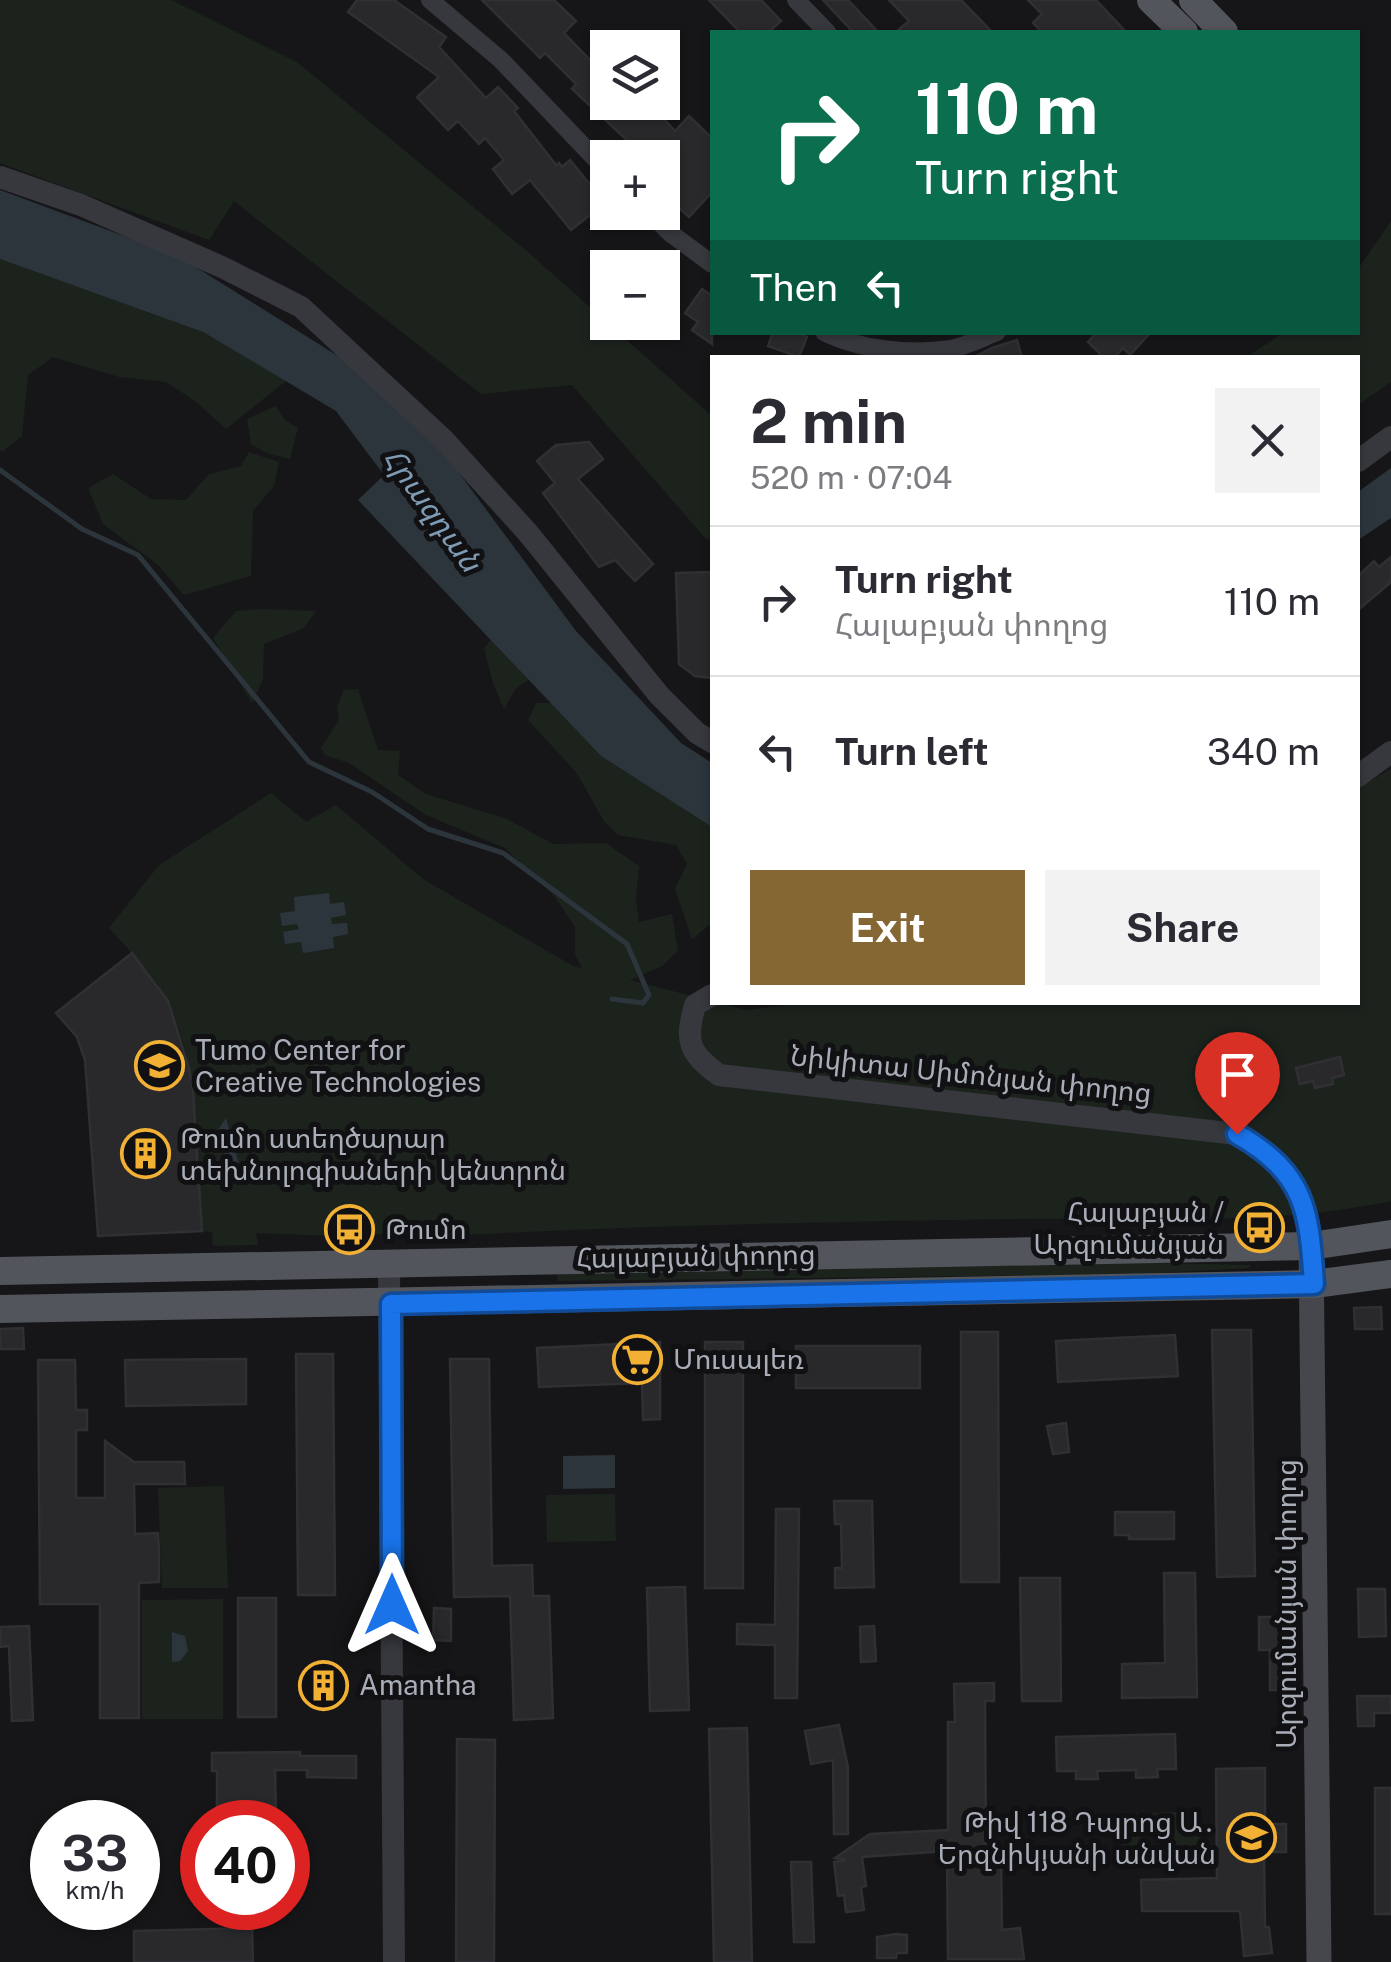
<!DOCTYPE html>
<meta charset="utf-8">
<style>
:root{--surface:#fff;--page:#f2f2f3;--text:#2b2b33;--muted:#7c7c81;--line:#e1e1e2;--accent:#856733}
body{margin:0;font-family:"Public Sans","Noto Sans Armenian",sans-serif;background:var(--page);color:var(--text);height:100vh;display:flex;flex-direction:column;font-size:38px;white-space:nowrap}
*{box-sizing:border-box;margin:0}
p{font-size:32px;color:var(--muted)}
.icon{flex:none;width:55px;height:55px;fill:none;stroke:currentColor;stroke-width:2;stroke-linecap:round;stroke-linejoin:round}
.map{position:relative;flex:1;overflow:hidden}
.drawer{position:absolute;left:710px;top:355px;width:650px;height:650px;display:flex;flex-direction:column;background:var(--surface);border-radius:0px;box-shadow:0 2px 8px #0004}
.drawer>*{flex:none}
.guide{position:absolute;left:710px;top:30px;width:650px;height:305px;border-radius:0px;box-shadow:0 2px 8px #0004;background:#0b6e4f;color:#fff;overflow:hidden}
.fabs{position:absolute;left:590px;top:30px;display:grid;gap:20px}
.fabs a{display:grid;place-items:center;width:90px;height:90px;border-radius:0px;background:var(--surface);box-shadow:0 2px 8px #0004;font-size:50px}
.speed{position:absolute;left:30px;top:1800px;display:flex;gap:20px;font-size:50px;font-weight:700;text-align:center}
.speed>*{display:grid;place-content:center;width:130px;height:130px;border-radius:50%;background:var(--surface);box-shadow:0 2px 8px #0004;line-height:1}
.speed small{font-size:25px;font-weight:400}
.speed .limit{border:15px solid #d22;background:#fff;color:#111}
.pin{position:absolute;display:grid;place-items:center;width:85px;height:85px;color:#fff;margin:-102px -42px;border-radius:50% 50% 50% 0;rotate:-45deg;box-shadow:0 0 10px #0007}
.pin .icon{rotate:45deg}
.me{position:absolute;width:110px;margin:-55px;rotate:0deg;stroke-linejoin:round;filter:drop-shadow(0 0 8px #0008)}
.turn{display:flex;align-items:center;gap:35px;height:210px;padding:0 40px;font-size:45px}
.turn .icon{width:130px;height:130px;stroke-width:2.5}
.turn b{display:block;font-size:70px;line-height:85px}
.then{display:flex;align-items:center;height:95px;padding:0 40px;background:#0003;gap:20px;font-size:38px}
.round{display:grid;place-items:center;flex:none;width:105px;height:105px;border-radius:0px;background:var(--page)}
.summary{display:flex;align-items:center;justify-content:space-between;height:170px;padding:0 40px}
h1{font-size:60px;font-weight:700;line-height:75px}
.primary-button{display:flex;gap:20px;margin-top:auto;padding:20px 40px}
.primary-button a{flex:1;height:115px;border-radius:0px;background:var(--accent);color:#fff;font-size:40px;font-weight:700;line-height:115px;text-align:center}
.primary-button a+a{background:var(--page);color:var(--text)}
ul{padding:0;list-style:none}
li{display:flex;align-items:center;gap:30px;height:150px;padding:0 40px;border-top:2px solid var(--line)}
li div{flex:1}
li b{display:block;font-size:38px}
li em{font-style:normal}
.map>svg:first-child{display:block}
.green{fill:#1c231d}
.water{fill:#2c353c}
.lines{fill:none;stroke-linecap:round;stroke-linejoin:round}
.stream{stroke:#2c353c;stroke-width:5}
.building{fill:#29292c;stroke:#303034;stroke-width:2.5}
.minor{stroke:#37383d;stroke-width:18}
.tertiary{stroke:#37383d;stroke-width:22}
.secondary{stroke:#45474d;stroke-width:25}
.primary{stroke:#53555c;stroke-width:28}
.route-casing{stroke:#114b97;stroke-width:25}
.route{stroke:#1a73e8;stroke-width:18}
.labels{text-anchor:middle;stroke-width:10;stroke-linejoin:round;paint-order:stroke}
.poi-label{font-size:28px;fill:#a8adb8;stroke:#111113;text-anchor:start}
.street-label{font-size:28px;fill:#a8adb8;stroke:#111113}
.water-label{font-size:30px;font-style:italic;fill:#7f9bb3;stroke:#111113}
</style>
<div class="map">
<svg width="1391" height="1962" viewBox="0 0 1391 1962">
<rect width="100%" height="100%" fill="#161618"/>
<g class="green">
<path d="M0,0H171L297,62L528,252L712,416V539H706L572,385L481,394L234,201L209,240L0,163Z"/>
<path d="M1391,221V382L1358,405V358L1246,357L1283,333L1358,332V269Z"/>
<path d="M0,259L203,332L286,381L226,429L195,401L166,382L119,377L53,357L28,375L22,436L3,451L0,450Z"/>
<path d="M276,406L285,420L298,428L290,459L267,453L251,444L247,419Z"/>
<path d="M249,452L279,462L274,486L253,511L251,576L184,595L157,564L103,524L88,488L113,474L151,499L186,500L209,474L241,466Z"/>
<path d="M262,609L316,611L304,628L264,644L263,679L252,703L213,638L236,611Z"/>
<path d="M491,639L530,679L516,688L504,709L493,683L484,649Z"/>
<path d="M358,689L378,750L400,751L398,775L426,794L507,819L553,844L606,843L639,866L636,899L639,922L672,914L678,951L662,966L630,980L746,1010L812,1002H1358V788L1391,769V1201C1266,1227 1139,1217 1012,1219C816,1222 621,1226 426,1237L424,1232L332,1236L256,1233L258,1245L213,1246L212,1232L202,1231C197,1156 202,1070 167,1001C153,973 129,950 109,928L159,865L271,793L306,822L336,805L423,879L573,966L582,968L575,954V927L555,897L505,848L426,815L349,763L325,755L321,748L339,720L337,706L344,690Z"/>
<path d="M536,703H553L601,756L712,827V923L692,939L675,889L687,864L676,845L618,835L604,821L576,772L528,720Z"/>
<path d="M1062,1261L1250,1265V1268L1140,1274L558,1281L557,1274Z"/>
<path d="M224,1486L228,1588H162L158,1488Z"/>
<path d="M615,1494L616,1541L547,1542L546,1495Z"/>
<path d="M223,1599V1719H142V1600Z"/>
<path d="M1201,1811L1203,1864L1166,1865L1164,1835L1145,1836L1146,1866H1123L1122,1814Z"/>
</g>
<g class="water">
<path d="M0,190L178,256L354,366L448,458L576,631L681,743L712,763V827L601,756L358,500L384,475L336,411L203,332L0,259Z"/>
<path d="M1391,468V518L1358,540V492Z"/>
<path d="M329,893L330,904L344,902L346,915L331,918L332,924L347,923L348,934L333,937L334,948L303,953L301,942L285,944L283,932L299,929L297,924L282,926L280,913L295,911L294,897Z"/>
<path d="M226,1118L243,1178L212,1139Z"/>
<path d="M615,1455V1488L563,1489V1456Z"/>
<path d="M172,1632L185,1636L188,1651L180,1661L172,1662Z"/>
</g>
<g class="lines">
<path class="stream" d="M0,470L82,529L138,555L309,762L372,792L428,829L503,853L627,944L649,995L643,1003L612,999"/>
</g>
<g class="building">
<path d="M357,0H394L446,37L439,47L486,98L498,87L518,108L514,111L556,165L559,163L562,167L570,160L605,203L571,230L530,180L512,194L493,169L504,160L485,138L479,144L458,121L448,130L417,97L439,77L348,12Z"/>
<path d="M482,0H554L576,21L564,33L596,66L608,54V102H648L675,131L689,116L712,138V192L689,217L667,197L670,194L662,186V178L678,161L669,151L661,158H646L572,89L576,84L545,53L540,58Z"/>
<path d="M709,0H761L781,21L769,32H740Z"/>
<path d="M823,0H848L878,32H853Z"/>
<path d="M889,0H961L992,32H896L909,21Z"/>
<path d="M1028,0H1096L1126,32H1042L1033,23L1042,14Z"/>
<path d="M702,289L712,296V344L692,330L698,322L685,313Z"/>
<path d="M773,332H795L807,337L799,357L768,346Z"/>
<path d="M1097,332H1151L1130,355L1123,348L1114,358H1104L1088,342Z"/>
<path d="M1017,340L1022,358H972L992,348Z"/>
<path d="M589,442L603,459L578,479L653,564L635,581L615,560L599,567L543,493L555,483L537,461L556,445Z"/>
<path d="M1391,557V582L1358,610V576L1374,561L1379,567Z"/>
<path d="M712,572V678L695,676L679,664L676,573Z"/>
<path d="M132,953L168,1001L189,1068L193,1091L202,1231L98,1236L85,1060L77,1037L56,1013Z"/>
<path d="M1340,1057L1344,1075L1332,1078L1333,1084L1315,1088L1313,1081L1300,1084L1296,1068Z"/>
<path d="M1381,1307L1382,1329H1355L1354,1308Z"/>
<path d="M23,1328L24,1349H0V1329Z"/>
<path d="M1212,1330H1251L1255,1576L1217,1577Z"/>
<path d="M961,1332H998L999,1582H961Z"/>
<path d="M1175,1335L1178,1376L1058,1382L1056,1341Z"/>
<path d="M660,1342V1419L643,1420L642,1383L539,1387L537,1348Z"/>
<rect x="705" y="1342" width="38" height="246"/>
<rect x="796" y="1346" width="124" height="42"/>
<path d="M296,1354H333L335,1595H298Z"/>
<path d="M246,1359V1404L126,1406L125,1360Z"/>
<path d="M450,1359H489L492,1566L532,1565L533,1596H549L553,1718L514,1720L510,1596L454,1597Z"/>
<path d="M38,1360H75L76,1410H87V1430H76V1498H105V1441L134,1462H184L185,1484H134L135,1534L158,1533L159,1551V1582L139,1583V1718H100V1604H40Z"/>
<path d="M1066,1423L1069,1452L1053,1454L1047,1426Z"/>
<path d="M834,1501H872L874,1587L835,1588V1568H842L841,1524H835Z"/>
<path d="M776,1509H799L797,1698H775V1645L737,1644V1624L775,1625Z"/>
<path d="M1115,1512H1174V1539H1129V1535H1115Z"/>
<path d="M1164,1573H1195L1197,1697L1122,1698V1664L1165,1663Z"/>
<path d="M1020,1578H1060L1061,1701H1022Z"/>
<path d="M685,1587L689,1710L650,1711L647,1588Z"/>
<path d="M1358,1589H1385L1386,1636L1359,1637Z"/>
<rect x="238" y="1598" width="38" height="119"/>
<path d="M434,1608L451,1609V1641L433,1640Z"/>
<path d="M1259,1617H1286L1287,1690H1270V1650H1259Z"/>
<path d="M29,1626L33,1720L12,1721L9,1646L0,1647V1627Z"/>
<path d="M874,1626L876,1661L861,1662L860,1627Z"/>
<path d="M335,1673V1699H313V1674Z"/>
<path d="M994,1683V1701H985L986,1856H1001L1002,1930L1020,1928L1024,1959H948L947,1851L862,1857L866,1886L861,1887L864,1910L846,1912L844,1895L838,1896L834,1862L846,1860L835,1858L870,1834L948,1830V1722H955L954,1684Z"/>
<path d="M1357,1696H1391V1713H1374V1726H1358Z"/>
<path d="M839,1725L848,1768V1834H834L833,1760L811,1764L805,1731Z"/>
<path d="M747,1728L752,1962H714L709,1729Z"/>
<path d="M1175,1734L1176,1769H1157L1158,1777L1136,1778V1770L1097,1771L1098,1779H1076V1771H1057L1056,1737Z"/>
<path d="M457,1739L495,1740L494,1962H456Z"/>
<path d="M300,1752V1756H356V1778L307,1777V1770H275L276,1815L217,1816V1771H212V1753Z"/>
<path d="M1265,1768V1824H1286V1852H1264L1265,1927H1269L1272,1953L1244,1956L1240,1911H1142L1141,1880L1217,1878L1216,1769Z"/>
<rect x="1375" y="1788" width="16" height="126"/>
<path d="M791,1862H811L814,1942H794Z"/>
<path d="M252,1928L253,1962H134V1931Z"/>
<path d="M896,1934L907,1935V1953H897L896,1958H877V1937Z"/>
</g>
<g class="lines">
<g class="minor">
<path d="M430,0L501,60L608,172"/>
<path d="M796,0L827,32"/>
<path d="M649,212L670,233L712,264"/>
<path d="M824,332C859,350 912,355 951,349C966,346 982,338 997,332"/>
</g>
<g class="tertiary">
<path d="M0,177L81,205L224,268L301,307L443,439L528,533L659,695L697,733L712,742"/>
<path d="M1358,461L1391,437"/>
<path d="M1358,776L1391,752"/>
<path d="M712,995L695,1005C685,1041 688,1052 719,1075L1237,1134C1287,1163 1307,1188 1311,1246"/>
<path d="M389,1262L394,1962"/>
</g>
<path class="secondary" d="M1311,1246L1319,1962"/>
<g class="primary">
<path d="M1151,0L1184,32"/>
<path d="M1193,0L1224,32"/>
<path d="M0,1271L1311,1246L1391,1234"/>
<path d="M0,1309L1269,1285L1314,1284L1391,1274"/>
</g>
</g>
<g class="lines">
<defs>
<path id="route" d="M392,1605L391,1304L1314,1284C1309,1210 1306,1174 1237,1134"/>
</defs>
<use href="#route" class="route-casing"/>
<use href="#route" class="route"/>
</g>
<defs>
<symbol id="school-ring" viewBox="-11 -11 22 22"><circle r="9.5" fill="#111113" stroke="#f2b134" stroke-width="1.5"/><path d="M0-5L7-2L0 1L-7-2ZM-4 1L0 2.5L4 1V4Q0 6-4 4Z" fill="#f2b134"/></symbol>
<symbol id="building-ring" viewBox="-11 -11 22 22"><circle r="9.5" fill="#111113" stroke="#f2b134" stroke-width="1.5"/><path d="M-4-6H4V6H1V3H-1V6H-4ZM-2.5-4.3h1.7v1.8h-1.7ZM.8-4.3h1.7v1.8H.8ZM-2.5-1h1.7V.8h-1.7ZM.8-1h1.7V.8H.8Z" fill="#f2b134"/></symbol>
<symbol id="bus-ring" viewBox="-11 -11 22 22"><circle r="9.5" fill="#111113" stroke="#f2b134" stroke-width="1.5"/><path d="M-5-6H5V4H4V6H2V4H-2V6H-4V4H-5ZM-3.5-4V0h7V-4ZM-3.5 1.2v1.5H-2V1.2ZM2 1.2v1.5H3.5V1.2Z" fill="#f2b134"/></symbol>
<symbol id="supermarket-ring" viewBox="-11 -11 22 22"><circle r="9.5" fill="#111113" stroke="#f2b134" stroke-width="1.5"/><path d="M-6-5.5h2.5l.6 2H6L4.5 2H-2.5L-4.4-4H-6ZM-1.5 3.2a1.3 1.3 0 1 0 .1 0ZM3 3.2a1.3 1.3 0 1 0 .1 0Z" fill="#f2b134"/></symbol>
</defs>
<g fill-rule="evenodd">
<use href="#school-ring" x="132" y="1038" width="55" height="55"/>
<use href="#building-ring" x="118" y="1126" width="55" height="55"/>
<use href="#bus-ring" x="1232" y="1200" width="55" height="55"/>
<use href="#bus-ring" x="322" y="1202" width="55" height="55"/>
<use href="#supermarket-ring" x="610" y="1332" width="55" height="55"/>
<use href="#building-ring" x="296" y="1658" width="55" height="55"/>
<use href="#school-ring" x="1224" y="1810" width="55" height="55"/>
</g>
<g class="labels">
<g class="poi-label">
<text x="195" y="1060">Tumo Center for<tspan x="195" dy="32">Creative Technologies</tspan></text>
<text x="180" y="1148">Թումո ստեղծարար<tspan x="180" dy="32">տեխնոլոգիաների կենտրոն</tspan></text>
<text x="1224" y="1222" text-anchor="end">Հալաբյան /<tspan x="1224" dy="32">Արզումանյան</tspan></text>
<text x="385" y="1239">Թումո</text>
<text x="673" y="1369">Մուսալեռ</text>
<text x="359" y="1695">Amantha</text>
<text x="1216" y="1832" text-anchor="end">Թիվ 118 Դպրոց Ա․<tspan x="1216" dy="32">Երզնիկյանի անվան</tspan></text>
</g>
<g class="street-label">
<text transform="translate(971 1074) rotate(6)" y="10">Նիկիտա Սիմոնյան փողոց</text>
<text transform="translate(696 1256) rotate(-1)" y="10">Հալաբյան փողոց</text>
<text transform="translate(1286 1604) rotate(-90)" y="10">Արզումանյան փողոց</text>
</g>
<g class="water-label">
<text transform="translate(432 510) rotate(54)" y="10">Հրազդան</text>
</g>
</g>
</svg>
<div class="fabs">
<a><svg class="icon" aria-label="layers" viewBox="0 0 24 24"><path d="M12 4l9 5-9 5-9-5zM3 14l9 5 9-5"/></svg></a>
<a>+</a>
<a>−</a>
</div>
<div class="speed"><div>33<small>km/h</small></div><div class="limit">40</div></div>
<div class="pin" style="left:1237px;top:1134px;background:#d93025"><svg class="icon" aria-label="arrive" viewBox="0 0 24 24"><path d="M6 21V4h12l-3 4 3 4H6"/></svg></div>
<svg class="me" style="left:392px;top:1605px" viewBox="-20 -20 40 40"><path d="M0-17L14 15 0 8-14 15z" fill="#1a73e8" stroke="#fff" stroke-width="4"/></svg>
<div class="guide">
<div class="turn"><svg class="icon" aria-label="right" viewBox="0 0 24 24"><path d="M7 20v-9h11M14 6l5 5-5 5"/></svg><div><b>110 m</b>Turn right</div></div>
<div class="then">Then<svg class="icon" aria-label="left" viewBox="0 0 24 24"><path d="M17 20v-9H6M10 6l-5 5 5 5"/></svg></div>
</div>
<section class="drawer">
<div class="summary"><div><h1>2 min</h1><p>520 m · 07:04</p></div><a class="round"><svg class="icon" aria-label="close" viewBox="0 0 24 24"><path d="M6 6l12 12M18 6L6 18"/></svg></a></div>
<ul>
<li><svg class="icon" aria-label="right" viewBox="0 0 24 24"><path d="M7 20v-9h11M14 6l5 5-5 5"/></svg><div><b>Turn right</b><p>Հալաբյան փողոց</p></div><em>110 m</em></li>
<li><svg class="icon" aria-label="left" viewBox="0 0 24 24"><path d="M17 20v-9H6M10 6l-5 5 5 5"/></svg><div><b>Turn left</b></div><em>340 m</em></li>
</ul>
<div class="primary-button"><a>Exit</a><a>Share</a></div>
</section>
</div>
